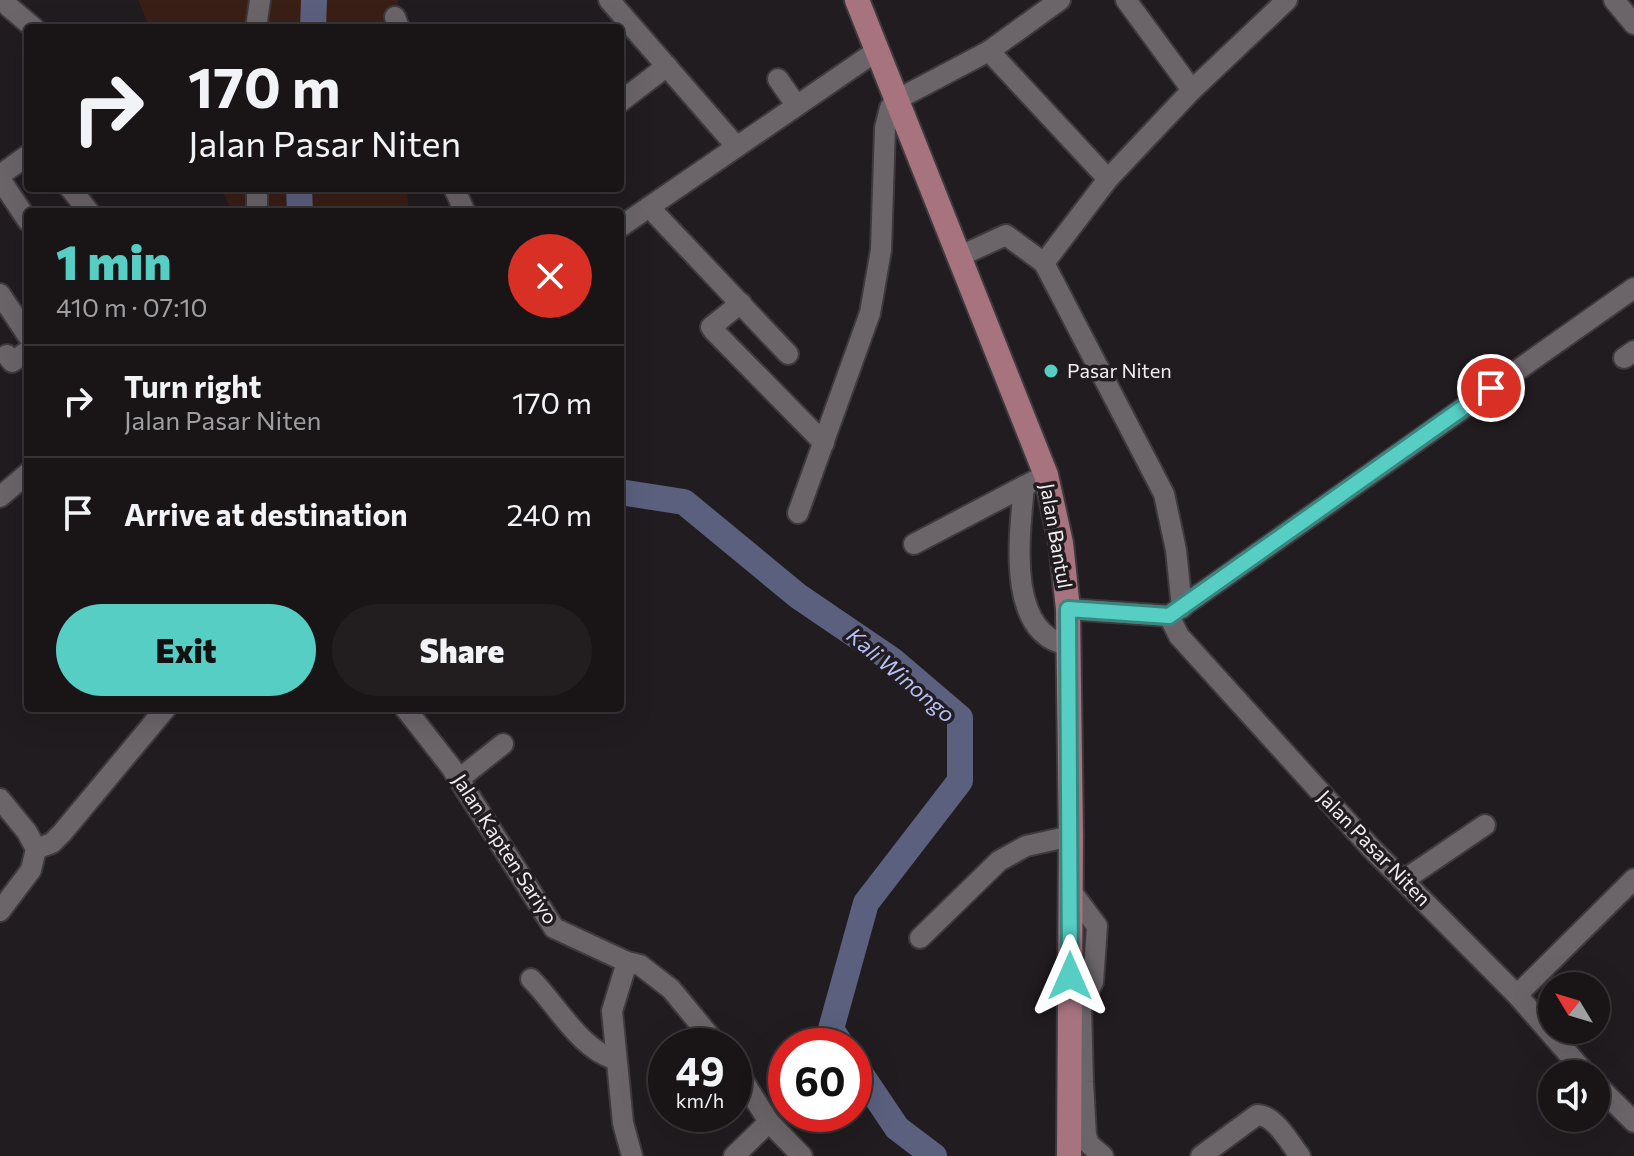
<!DOCTYPE html>
<meta charset="utf-8">
<style>
:root{--surface:#191517;--page:#221e20;--text:#f1f3f6;--muted:#9f9fa1;--line:#373436;--accent:#56cec4}
body{margin:0;font-family:Commissioner,sans-serif;background:var(--page);color:var(--text);height:100vh;display:flex;flex-direction:column;font-size:30px;white-space:nowrap}
*{box-sizing:border-box;margin:0}
p{font-size:26px;color:var(--muted)}
.icon{flex:none;width:44px;height:44px;fill:none;stroke:currentColor;stroke-width:2;stroke-linecap:round;stroke-linejoin:round}
.map{position:relative;flex:1;overflow:hidden}
.details{position:absolute;left:24px;top:208px;width:600px;height:504px;display:flex;flex-direction:column;background:var(--surface);border-radius:8px;box-shadow:0 8px 32px #0002,0 0 0 2px var(--line)}
.details>*{flex:none}
.hud{position:absolute;left:24px;top:24px;width:600px;height:168px;border-radius:8px;box-shadow:0 8px 32px #0002,0 0 0 2px var(--line);background:#191517;color:var(--text);overflow:hidden}
.needle{width:52px;rotate:308deg}
.controls{position:absolute;left:1538px;top:972px;display:grid;gap:16px}
.controls a{display:grid;place-items:center;width:72px;height:72px;border-radius:50%;background:var(--surface);box-shadow:0 8px 32px #0002,0 0 0 2px var(--line);font-size:40px}
.speed{position:absolute;left:648px;top:1028px;display:flex;gap:16px;font-size:40px;font-weight:700;text-align:center}
.speed>*{display:grid;place-content:center;width:104px;height:104px;border-radius:50%;background:var(--surface);box-shadow:0 8px 32px #0002,0 0 0 2px var(--line);line-height:1}
.speed small{font-size:20px;font-weight:400}
.speed .limit{border:12px solid #d22;background:#fff;color:#111}
.pin{position:absolute;display:grid;place-items:center;width:68px;height:68px;color:#fff;margin:-34px;border:4px solid #fff;border-radius:50%;box-shadow:0 2px 8px #0007}
.me{position:absolute;width:88px;margin:-44px;rotate:0deg;stroke-linejoin:round;filter:drop-shadow(0 0 6px #0008)}
.turn{display:flex;align-items:center;gap:28px;height:168px;padding:0 32px;font-size:36px}
.turn .icon{width:104px;height:104px;stroke-width:2.5}
.turn b{display:block;font-size:56px;line-height:68px}
.round{display:grid;place-items:center;flex:none;width:84px;height:84px;border-radius:42px;background:var(--page)}
.summary{display:flex;align-items:center;justify-content:space-between;height:136px;padding:0 32px}
h1{font-size:48px;font-weight:800;line-height:60px;color:var(--accent)}
.cta{display:flex;gap:16px;margin-top:auto;padding:16px 32px}
.cta a{flex:1;height:92px;border-radius:48px;background:var(--accent);color:#111;font-size:32px;font-weight:800;line-height:92px;text-align:center}
.cta a+a{background:var(--page);color:var(--text)}
ul{padding:0;list-style:none}
li{display:flex;align-items:center;gap:24px;height:112px;padding:0 32px;border-top:2px solid var(--line)}
li div{flex:1}
li b{display:block;font-size:30px}
li em{font-style:normal}
.map>svg:first-child{display:block}
.green{fill:#3a1f16}
.lines{fill:none;stroke-linecap:round;stroke-linejoin:round}
.river{stroke:#5b607f;stroke-width:26}
.minor-casing{stroke:#3d393c;stroke-width:24}
.major-casing{stroke:#3d393c;stroke-width:28}
.minor{stroke:#6b6569;stroke-width:20}
.major{stroke:#a6737e;stroke-width:24}
.route-casing{stroke:#38867f;stroke-width:20}
.route{stroke:#56cec4;stroke-width:14}
.poi-dot{fill:#56cec4;stroke:#211c1f;stroke-width:3}
.labels{text-anchor:middle;stroke-width:7;stroke-linejoin:round;paint-order:stroke}
.poi-label{font-size:20px;fill:#f2eef0;stroke:#211c1f;text-anchor:start}
.street-label{font-size:20px;fill:#f2eef0;stroke:#211c1f}
.water-label{font-size:22px;font-style:italic;fill:#b7bff8;stroke:#211c1f}
</style>
<div class="map">
<svg width="1634" height="1156" viewBox="0 0 1634 1156">
<rect width="100%" height="100%" fill="#211c1f"/>
<g class="green">
<path d="M138,0H398L400,28H150Z"/>
<path d="M221,188H407L409,212H232Z"/>
</g>
<g class="lines">
<g class="river">
<path d="M313,28L314,0"/>
<path d="M299,188L300,212"/>
<path d="M620,492L684,502L798,596L892,660L960,718V781L866,903L831,1029L842,1046"/>
<path d="M854,1064L897,1128L934,1156"/>
</g>
<defs>
<g id="minor">
<path d="M609,0L736,146"/>
<path d="M1614,0L1634,24"/>
<path d="M8,6L34,28"/>
<path d="M395,17L399,28"/>
<path d="M256,28L260,0"/>
<path d="M989,51L1108,179"/>
<path d="M778,79L796,105"/>
<path d="M1192,90L1287,0"/>
<path d="M620,102L667,66"/>
<path d="M0,175L28,155"/>
<path d="M0,179L28,221"/>
<path d="M70,188L89,212"/>
<path d="M257,188V212"/>
<path d="M454,188L465,212"/>
<path d="M649,207L788,354"/>
<path d="M620,227L878,50"/>
<path d="M960,256L1006,235L1044,263L1164,494L1176,550L1182,608"/>
<path d="M1044,263L1108,179L1192,90L1126,0"/>
<path d="M0,294L28,336"/>
<path d="M741,303L711,327L714,331L824,443"/>
<path d="M7,355L12,362L28,351"/>
<path d="M1624,358L1634,351"/>
<path d="M1024,486C1020,532 1005,634 1068,645"/>
<path d="M0,497L28,473"/>
<path d="M798,513L870,313L881,250L885,128L890,108L898,99L989,51L1060,0"/>
<path d="M914,544L1034,481"/>
<path d="M1068,609L1169,616L1634,288"/>
<path d="M1169,616L1179,636L1372,849L1517,995L1586,1074"/>
<path d="M405,708L451,767L554,928L627,962L640,965L671,989L718,1046"/>
<path d="M459,779L503,744"/>
<path d="M0,799L27,832L36,849L31,870L0,911"/>
<path d="M36,849L52,843L62,833L166,708"/>
<path d="M1404,880L1485,825"/>
<path d="M1071,891L1097,926L1093,982L1081,1005L1083,1082L1086,1135L1089,1144L1103,1156"/>
<path d="M920,938L999,861L1026,846L1071,836"/>
<path d="M627,962L612,1011L623,1123L632,1156"/>
<path d="M531,979C557,1005 579,1048 614,1059"/>
<path d="M1517,995L1634,879"/>
<path d="M734,1066L769,1122L802,1156"/>
<path d="M1596,1084L1634,1122"/>
<path d="M734,1156L769,1122"/>
<path d="M1201,1156L1257,1115C1275,1115 1289,1142 1300,1156"/>
</g>
<path id="major" d="M857,0L1046,475L1061,543L1068,609L1071,836L1069,1156"/>
</defs>
<use href="#minor" class="minor-casing"/>
<use href="#major" class="major-casing"/>
<use href="#minor" class="minor"/>
<use href="#major" class="major"/>
</g>
<g class="lines">
<defs>
<path id="route" d="M1070,976L1068,609L1169,616L1491,388"/>
</defs>
<use href="#route" class="route-casing"/>
<use href="#route" class="route"/>
</g>
<circle class="poi-dot" cx="1051" cy="371" r="8"/>
<g class="labels">
<g class="poi-label">
<text x="1067" y="378">Pasar Niten</text>
</g>
<g class="street-label">
<text transform="translate(1056 536) rotate(80)" y="7">Jalan Bantul</text>
<text transform="translate(1374 848) rotate(46)" y="7">Jalan Pasar Niten</text>
<text transform="translate(505 849) rotate(57)" y="7">Jalan Kapten Sariyo</text>
</g>
<g class="water-label">
<text transform="translate(901 675) rotate(40)" y="8">Kali Winongo</text>
</g>
</g>
</svg>
<div class="controls">
<a><svg class="needle" viewBox="-14 -14 28 28"><path d="M0-13l5 13h-10z" fill="#e53935"/><path d="M0 13l5-13h-10z" fill="#9f9fa1"/></svg></a>
<a><svg class="icon" aria-label="sound" viewBox="0 0 24 24"><path d="M4 9h4l5-4v14l-5-4H4zM17 9q2 3 0 6"/></svg></a>
</div>
<div class="speed"><div>49<small>km/h</small></div><div class="limit">60</div></div>
<div class="pin" style="left:1491px;top:388px;background:#d93025"><svg class="icon" aria-label="arrive" viewBox="0 0 24 24"><path d="M6 21V4h12l-3 4 3 4H6"/></svg></div>
<svg class="me" style="left:1070px;top:976px" viewBox="-20 -20 40 40"><path d="M0-17L14 15 0 8-14 15z" fill="#56cec4" stroke="#fff" stroke-width="4"/></svg>
<div class="hud">
<div class="turn"><svg class="icon" aria-label="right" viewBox="0 0 24 24"><path d="M7 20v-9h11M14 6l5 5-5 5"/></svg><div><b>170 m</b>Jalan Pasar Niten</div></div>
</div>
<section class="details">
<div class="summary"><div><h1>1 min</h1><p>410 m · 07:10</p></div><a class="round" style="background:#d93025;color:#fff"><svg class="icon" aria-label="close" viewBox="0 0 24 24"><path d="M6 6l12 12M18 6L6 18"/></svg></a></div>
<ul>
<li><svg class="icon" aria-label="right" viewBox="0 0 24 24"><path d="M7 20v-9h11M14 6l5 5-5 5"/></svg><div><b>Turn right</b><p>Jalan Pasar Niten</p></div><em>170 m</em></li>
<li><svg class="icon" aria-label="arrive" viewBox="0 0 24 24"><path d="M6 21V4h12l-3 4 3 4H6"/></svg><div><b>Arrive at destination</b></div><em>240 m</em></li>
</ul>
<div class="cta"><a>Exit</a><a>Share</a></div>
</section>
</div>
